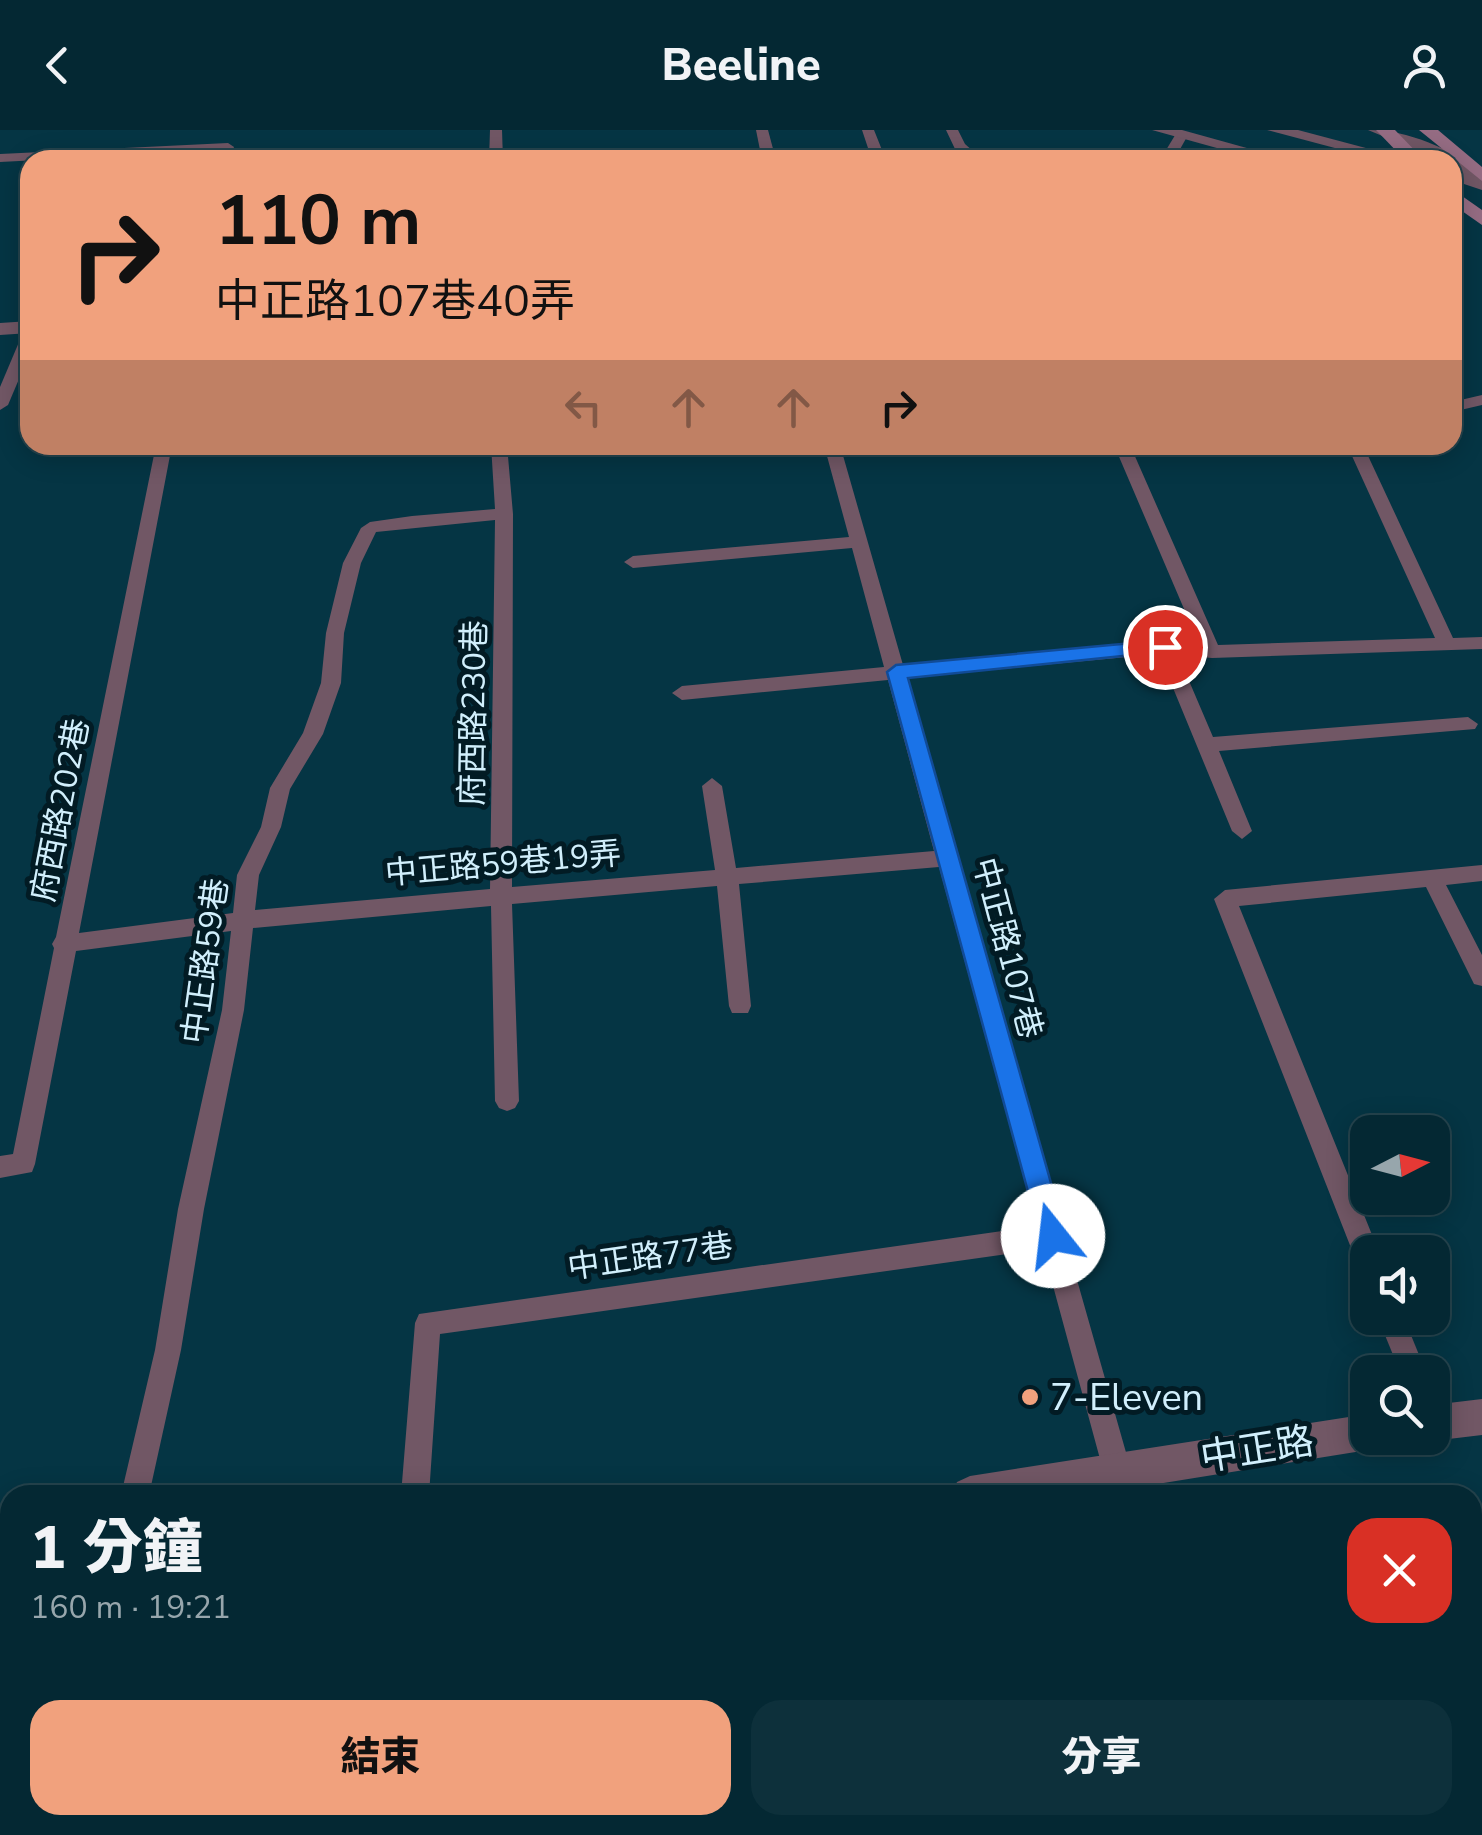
<!DOCTYPE html>
<html lang="zh-TW">
<meta charset="utf-8">
<style>
:root{--surface:#042833;--page:#0d303b;--text:#f1f3f6;--muted:#97a6ac;--line:#25444e;--accent:#f1a17d}
body{margin:0;font-family:"Nunito Sans","Noto Sans TC",sans-serif;background:var(--page);color:var(--text);height:100vh;display:flex;flex-direction:column;font-size:38px;white-space:nowrap}
*{box-sizing:border-box;margin:0}
p{font-size:32px;color:var(--muted)}
.icon{flex:none;width:55px;height:55px;fill:none;stroke:currentColor;stroke-width:2;stroke-linecap:round;stroke-linejoin:round}
.map{position:relative;flex:1;overflow:hidden}
.panel{position:absolute;left:0px;top:1355px;width:1482px;height:350px;display:flex;flex-direction:column;background:var(--surface);border-radius:30px 30px 0 0;box-shadow:0 5px 25px #0003,0 0 0 2px var(--line)}
.panel>*{flex:none}
.banner{position:absolute;left:20px;top:20px;width:1442px;height:305px;border-radius:30px;box-shadow:0 5px 25px #0003,0 0 0 2px var(--line);background:#f1a17d;color:#111;overflow:hidden}
.needle{width:65px;rotate:84deg}
.tools{position:absolute;left:1350px;top:985px;display:grid;gap:20px}
.tools a{display:grid;place-items:center;width:100px;height:100px;border-radius:20px;background:var(--surface);box-shadow:0 5px 25px #0003,0 0 0 2px var(--line);font-size:50px}
.pin{position:absolute;display:grid;place-items:center;width:85px;height:85px;color:#fff;margin:-42px;border:5px solid #fff;border-radius:50%;box-shadow:0 2px 10px #0007}
.me{position:absolute;width:110px;margin:-55px;rotate:344deg;stroke-linejoin:round;filter:drop-shadow(0 0 8px #0008)}
.turn{display:flex;align-items:center;gap:35px;height:210px;padding:0 30px;font-size:45px}
.turn .icon{width:130px;height:130px;stroke-width:2.5}
.turn b{display:block;font-size:70px;line-height:85px}
.lanes{display:flex;align-items:center;height:95px;padding:0 30px;background:#0003;justify-content:center;gap:50px;direction:ltr}
.lanes .off{opacity:.35}
.round{display:grid;place-items:center;flex:none;width:105px;height:105px;border-radius:30px;background:var(--page)}
.headline{display:flex;align-items:center;justify-content:space-between;height:170px;padding:0 30px}
h1{font-size:60px;font-weight:800;line-height:75px}
.action{display:flex;gap:20px;margin-top:auto;padding:20px 30px}
.action a{flex:1;height:115px;border-radius:30px;background:var(--accent);color:#111;font-size:40px;font-weight:800;line-height:115px;text-align:center}
.action a+a{background:var(--page);color:var(--text)}
header{display:flex;justify-content:space-between;align-items:center;height:130px;padding:0 30px;background:var(--surface);font-size:45px;font-weight:800}
.map>svg:first-child{display:block}
.lines{fill:none;stroke-linecap:round;stroke-linejoin:round}
.service{fill:#715765;fill-rule:evenodd}
.minor{fill:#715765;fill-rule:evenodd}
.tertiary{fill:#715765;fill-rule:evenodd}
.secondary{fill:#956c83;fill-rule:evenodd}
.wall{fill:#76c7cf}
.route{fill:#1a73e8;stroke:#114b97;stroke-width:2.5}
.poi-dot{fill:#f1a17d;stroke:#021b24;stroke-width:4}
.labels{text-anchor:middle;stroke-width:10;stroke-linejoin:round;paint-order:stroke}
.street-label{font-size:32px;fill:#d1effc;stroke:#021b24}
.near-poi-label{font-size:38px;fill:#d1effc;stroke:#021b24;text-anchor:start}
.near-street-label{font-size:38px;fill:#d1effc;stroke:#021b24}
</style>
<header><svg class="icon" aria-label="back" viewBox="0 0 24 24"><path d="M15 5l-7 7 7 7"/></svg>Beeline<svg class="icon" aria-label="person" viewBox="0 0 24 24"><circle cx="12" cy="8" r="4"/><path d="M4 21q1-7 8-7t8 7"/></svg></header>
<div class="map">
<svg width="1482" height="1705" viewBox="0 0 1482 1705">
<rect width="100%" height="100%" fill="#053544"/>
<g class="lines">
<g class="service">
<path d="M490,0H502L503,30H489Z"/>
<path d="M756,0H768L776,30H762Z"/>
<path d="M862,0H874L886,30H872Z"/>
<path d="M946,0H958L965,14L983,30H968L955,19Z"/>
<path d="M1182,1L1188,5L1174,30H1160L1177,2Z"/>
<path d="M228,13L234,17L233,20L0,32V24Z"/>
<path d="M30,200V223L8,275L0,280V257L22,205Z"/>
<path d="M1482,265V275L1452,282V272Z"/>
<path d="M156,315H172L79,803L233,783L237,745L261,697L270,658L303,603L321,553L326,503L343,433L361,398L370,392L412,386L495,379L491,315H507L513,384L512,757L715,740L702,656L712,648L722,656L736,738L934,721L888,550L682,570L672,563L682,556L884,537L852,418L633,438L624,432L633,426L849,407L824,315H840L903,535L1165,511L1199,514L1114,315H1130L1218,515L1435,508L1347,315H1363L1453,508L1482,507V519L1212,528L1178,525L1213,607L1468,587L1478,594L1475,599L1219,621L1252,701L1242,709L1232,701L1159,524L906,548L1131,1340L1127,1350L1117,1354L1107,1350L1103,1340L1043,1119L440,1204L429,1365H401L415,1193L419,1184L1037,1096L939,737L739,754L751,876L748,883H732L729,876L717,756L512,774L519,971L515,978L507,981L499,978L495,971L491,776L253,798L244,880L204,1079L181,1220L149,1365H121L155,1220L178,1079L222,880L231,801L76,821L35,1034L32,1042L0,1048V1026L13,1024L54,818L52,814L56,807ZM495,390L490,759L255,780L259,745L281,697L290,659L323,604L341,553L344,503L361,433L376,402Z"/>
<path d="M1482,735V751L1446,755L1482,825V856L1474,854L1426,757L1239,776L1379,1122H1368V1140L1359,1137L1355,1128L1214,769L1225,760Z"/>
<path d="M1378,1188H1404L1426,1242H1400Z"/>
</g>
<g class="minor">
<path d="M1152,0H1182L1290,30H1260Z"/>
<path d="M1368,0C1409,0 1449,19 1482,41V54L1452,37V30H1440Z"/>
<path d="M30,191V203L0,205V193Z"/>
<rect x="721" y="1695" width="42" height="10"/>
<path d="M1144,1695H1186L1188,1705H1146Z"/>
</g>
<g class="tertiary">
<path d="M1267,0H1298L1411,30H1380Z"/>
<path d="M1452,39L1482,49V60L1452,50Z"/>
<path d="M1482,1269V1305L1432,1311L1423,1308H1432V1275Z"/>
<path d="M1368,1284V1308H1384L1381,1315L1368,1320L1089,1365H951L957,1352L970,1346Z"/>
<path d="M10,1512V1552L0,1554V1514Z"/>
</g>
<g class="secondary">
<path d="M1376,0H1395L1424,30H1405Z"/>
<path d="M1419,0H1438L1482,37V51Z"/>
<path d="M1452,59L1482,80V95L1452,74Z"/>
</g>
</g>
<path class="wall" d="M1482,1452V1514L1472,1489V1456Z"/>
<path class="route" d="M1165,510L1171,512V521L908,548L1066,1106L1062,1114L1053,1118L1044,1114L1040,1106L887,542L896,535Z"/>
<circle class="poi-dot" cx="1030" cy="1267" r="10"/>
<g class="labels">
<g class="street-label">
<text transform="translate(473 583) rotate(-89)" y="11">府西路230巷</text>
<text transform="translate(60 680) rotate(-79)" y="11">府西路202巷</text>
<text transform="translate(503 733) rotate(-5)" y="11">中正路59巷19弄</text>
<text transform="translate(1008 818) rotate(75)" y="11">中正路107巷</text>
<text transform="translate(205 831) rotate(-82)" y="11">中正路59巷</text>
<text transform="translate(650 1126) rotate(-8)" y="11">中正路77巷</text>
</g>
<g class="near-poi-label">
<text x="1050" y="1280">7-Eleven</text>
</g>
<g class="near-street-label">
<text transform="translate(1257 1319) rotate(-9)" y="13">中正路</text>
</g>
</g>
</svg>
<div class="tools">
<a><svg class="needle" viewBox="-14 -14 28 28"><path d="M0-13l5 13h-10z" fill="#e53935"/><path d="M0 13l5-13h-10z" fill="#97a6ac"/></svg></a>
<a><svg class="icon" aria-label="sound" viewBox="0 0 24 24"><path d="M4 9h4l5-4v14l-5-4H4zM17 9q2 3 0 6"/></svg></a>
<a><svg class="icon" aria-label="search" viewBox="0 0 24 24"><circle cx="10" cy="10" r="6"/><path d="M15 15l6 6"/></svg></a>
</div>
<div class="pin" style="left:1165px;top:517px;background:#d93025"><svg class="icon" aria-label="arrive" viewBox="0 0 24 24"><path d="M6 21V4h12l-3 4 3 4H6"/></svg></div>
<svg class="me" style="left:1053px;top:1106px" viewBox="-20 -20 40 40"><circle r="19" fill="#fff"/><path d="M0-13L10 11 0 6-10 11z" fill="#1a73e8"/></svg>
<div class="banner">
<div class="turn"><svg class="icon" aria-label="right" viewBox="0 0 24 24"><path d="M7 20v-9h11M14 6l5 5-5 5"/></svg><div><b>110 m</b>中正路107巷40弄</div></div>
<div class="lanes"><svg class="icon off" aria-label="left" viewBox="0 0 24 24"><path d="M17 20v-9H6M10 6l-5 5 5 5"/></svg><svg class="icon off" aria-label="ahead" viewBox="0 0 24 24"><path d="M12 20V5M6 11l6-6 6 6"/></svg><svg class="icon off" aria-label="ahead" viewBox="0 0 24 24"><path d="M12 20V5M6 11l6-6 6 6"/></svg><svg class="icon" aria-label="right" viewBox="0 0 24 24"><path d="M7 20v-9h11M14 6l5 5-5 5"/></svg></div>
</div>
<section class="panel">
<div class="headline"><div><h1>1 分鐘</h1><p>160 m · 19:21</p></div><a class="round" style="background:#d93025;color:#fff"><svg class="icon" aria-label="close" viewBox="0 0 24 24"><path d="M6 6l12 12M18 6L6 18"/></svg></a></div>
<div class="action"><a>結束</a><a>分享</a></div>
</section>
</div>
